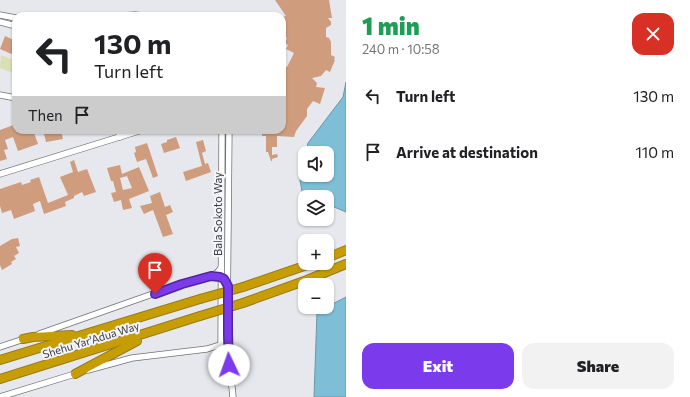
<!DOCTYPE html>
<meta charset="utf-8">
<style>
:root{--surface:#fff;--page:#f2f2f2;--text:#202124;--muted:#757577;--accent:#7c3aed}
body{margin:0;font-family:Commissioner,sans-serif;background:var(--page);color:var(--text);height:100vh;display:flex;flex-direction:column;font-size:15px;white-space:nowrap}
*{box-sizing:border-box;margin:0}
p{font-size:13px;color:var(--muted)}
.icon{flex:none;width:22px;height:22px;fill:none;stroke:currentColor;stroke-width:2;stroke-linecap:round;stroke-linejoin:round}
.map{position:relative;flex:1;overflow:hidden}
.side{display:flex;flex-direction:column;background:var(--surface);width:344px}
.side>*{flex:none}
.top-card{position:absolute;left:12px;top:12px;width:274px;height:122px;border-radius:12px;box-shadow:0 1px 3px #0004;background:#fff;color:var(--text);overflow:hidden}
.fabs{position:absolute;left:298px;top:146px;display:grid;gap:8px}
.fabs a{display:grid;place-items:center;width:36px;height:36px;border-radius:8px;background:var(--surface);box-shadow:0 1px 3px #0004;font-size:20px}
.pin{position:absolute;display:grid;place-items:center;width:34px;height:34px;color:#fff;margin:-41px -17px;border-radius:50% 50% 50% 0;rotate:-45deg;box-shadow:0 0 4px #0007}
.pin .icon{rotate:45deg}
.me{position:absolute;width:44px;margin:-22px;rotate:357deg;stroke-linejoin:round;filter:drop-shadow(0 0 3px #0008)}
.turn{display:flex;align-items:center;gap:14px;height:84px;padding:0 16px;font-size:18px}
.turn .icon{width:52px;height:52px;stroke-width:2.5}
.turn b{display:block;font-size:28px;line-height:34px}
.then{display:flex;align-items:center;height:38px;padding:0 16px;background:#0003;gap:8px;font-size:15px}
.round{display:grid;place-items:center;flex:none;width:42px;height:42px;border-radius:12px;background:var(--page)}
.headline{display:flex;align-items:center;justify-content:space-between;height:68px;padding:0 16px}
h1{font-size:24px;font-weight:800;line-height:30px;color:#1e9e55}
.button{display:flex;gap:8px;margin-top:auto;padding:8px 16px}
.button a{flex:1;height:46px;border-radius:12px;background:var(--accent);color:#fff;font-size:16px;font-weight:800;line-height:46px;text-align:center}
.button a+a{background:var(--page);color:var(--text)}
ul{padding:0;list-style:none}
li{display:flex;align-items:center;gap:12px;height:56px;padding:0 16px}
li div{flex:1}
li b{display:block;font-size:15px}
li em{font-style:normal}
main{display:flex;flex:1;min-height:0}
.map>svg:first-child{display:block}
.green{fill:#dbdfb4}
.water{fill:#7ebed7;stroke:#6a97a9}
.building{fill:#cf9c7d;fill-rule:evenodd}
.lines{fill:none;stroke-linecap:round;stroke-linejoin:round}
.minor-casing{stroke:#717276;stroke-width:7}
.highway-casing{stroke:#967b1a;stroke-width:10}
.minor{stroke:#fff;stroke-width:5.5}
.highway{stroke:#c79d06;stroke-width:8}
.highway-bridge-casing{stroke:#967b1a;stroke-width:10;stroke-linecap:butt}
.highway-bridge{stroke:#c79d06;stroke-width:8}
.route-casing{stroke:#51269a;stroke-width:10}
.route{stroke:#7c3aed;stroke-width:7}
.labels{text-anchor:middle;stroke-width:4;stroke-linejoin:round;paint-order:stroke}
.street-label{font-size:11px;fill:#3c3c3e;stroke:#f4f5fa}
</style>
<main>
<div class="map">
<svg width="346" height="397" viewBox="0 0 346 397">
<rect width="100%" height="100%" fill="#e6e8ed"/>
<path class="green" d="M1,55L16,61V74L0,68Z"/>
<g class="water">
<path d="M346,82V212L327,204V197H303L300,180L305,156V175H327V153H306L308,143L343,97Z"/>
<path d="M346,297V397H314L317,312Z"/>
</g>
<g class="building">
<path d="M275,0H329L332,18H328L331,22V25L326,28V37L329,38L331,42V55L335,57L334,60H335L330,72L326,70L321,76L312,78L317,83L316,87L325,88L320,104L313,101L307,109V116L296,131L294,137L277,136V147H272V155L277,154L278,157L272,159V161H271L268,152H266V136H262V130H282V65L287,67L294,53L286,49L288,45L285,43L287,38L282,34V26L286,22L283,17L286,16Z"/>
<path d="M5,36L16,41V56L0,49Z"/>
<path d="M16,124V132L24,130H33L38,144L18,151L13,137L5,140L8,149L4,150L7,159L0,161V130Z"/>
<path d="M43,130H61L63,139L46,142Z"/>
<path d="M176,137L180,148L164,153L161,144L167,142V140Z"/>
<path d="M203,140L206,151L202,153L205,164L208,163L211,172L186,181L183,172L202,166L196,142Z"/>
<path d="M147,143L158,176L153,178L146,159L137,162L134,153L136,152L135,147Z"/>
<path d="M74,160L78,172L87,169L96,192L84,196L82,192L74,196V198L65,202L66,206L44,214L40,201L33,204L35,211L14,219L11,210L2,213L0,206V189L21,182L22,185L31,182L30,180L39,177L48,203L68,195L60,177L73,172L70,162Z"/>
<path d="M120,165L122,174L139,167L149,191L129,199L132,208L123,210L121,200L114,202L111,193L116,192L113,181H111L107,168ZM127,176L132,188L123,190L120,178Z"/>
<path d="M160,192L165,207L170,205L173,212L166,215L173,234L163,237L153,210L144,214L140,206L152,203L150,196Z"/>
<path d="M18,238L20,246L16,247L19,253L14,256L16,259L11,262L12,264L2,270L0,265V246L12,239Z"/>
</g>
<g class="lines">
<defs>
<g id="minor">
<path d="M0,15L16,18"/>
<path d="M118,16L135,15L145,16"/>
<path d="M0,22L16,26"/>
<path d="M0,95L16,98"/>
<path d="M118,130L120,137"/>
<path d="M222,130L221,349L222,366L226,368L229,365L227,334L229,130"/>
<path d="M0,174L142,130"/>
<path d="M39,334L181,284L211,276L217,273L221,268"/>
<path d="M0,347L27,338"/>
<path d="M226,368L232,387L233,397"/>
<path d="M88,370L132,358L207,349L223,344"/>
<path d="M0,397L78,373"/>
</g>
<g id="highway">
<path d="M327,258L346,250"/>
<path d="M243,287L313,263"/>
<path d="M243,303L307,280L346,264"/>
<path d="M23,339L33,337L72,335"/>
<path d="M0,360L200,299"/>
<path d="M75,374L137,341"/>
<path d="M0,379L200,316"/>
</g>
</defs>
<use href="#minor" class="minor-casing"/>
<use href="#highway" class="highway-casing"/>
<use href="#minor" class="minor"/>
<use href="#highway" class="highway"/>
<defs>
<g id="highway-bridge">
<path d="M200,299L243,287"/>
<path d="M200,316L243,303"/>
</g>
</defs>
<use href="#highway-bridge" class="highway-bridge-casing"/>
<use href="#highway-bridge" class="highway-bridge"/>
</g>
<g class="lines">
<defs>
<path id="route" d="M155,294L182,284L211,276L220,277L224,279L228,286V334L229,365"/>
</defs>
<use href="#route" class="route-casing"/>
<use href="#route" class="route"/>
</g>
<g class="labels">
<g class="street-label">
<text transform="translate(218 214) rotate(-90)" y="4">Bala Sokoto Way</text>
<text transform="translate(91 340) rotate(-17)" y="4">Shehu Yar'Adua Way</text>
</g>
</g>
</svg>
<div class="fabs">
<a><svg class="icon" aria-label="sound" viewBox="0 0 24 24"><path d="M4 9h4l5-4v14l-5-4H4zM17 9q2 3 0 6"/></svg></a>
<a><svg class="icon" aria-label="layers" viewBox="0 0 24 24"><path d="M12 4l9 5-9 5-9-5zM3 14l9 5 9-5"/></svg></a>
<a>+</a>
<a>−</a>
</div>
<div class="pin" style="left:155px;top:294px;background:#d93025"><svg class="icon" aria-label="arrive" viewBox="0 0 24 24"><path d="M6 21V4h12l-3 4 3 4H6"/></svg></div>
<svg class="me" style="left:229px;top:365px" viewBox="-20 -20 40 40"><circle r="19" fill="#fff"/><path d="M0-13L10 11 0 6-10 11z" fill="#7c3aed"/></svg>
<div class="top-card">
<div class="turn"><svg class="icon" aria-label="left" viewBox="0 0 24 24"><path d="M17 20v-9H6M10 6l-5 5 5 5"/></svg><div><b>130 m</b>Turn left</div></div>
<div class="then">Then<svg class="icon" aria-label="arrive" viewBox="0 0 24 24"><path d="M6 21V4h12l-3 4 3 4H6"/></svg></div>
</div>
</div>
<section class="side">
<div class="headline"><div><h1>1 min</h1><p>240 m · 10:58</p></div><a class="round" style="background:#d93025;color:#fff"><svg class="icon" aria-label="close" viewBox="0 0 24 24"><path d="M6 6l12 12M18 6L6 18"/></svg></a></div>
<ul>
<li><svg class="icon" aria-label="left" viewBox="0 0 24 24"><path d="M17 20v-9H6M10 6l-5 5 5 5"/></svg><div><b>Turn left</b></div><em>130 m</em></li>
<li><svg class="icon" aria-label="arrive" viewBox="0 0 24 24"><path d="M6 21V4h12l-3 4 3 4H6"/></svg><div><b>Arrive at destination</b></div><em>110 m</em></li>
</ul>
<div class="button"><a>Exit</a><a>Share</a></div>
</section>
</main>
